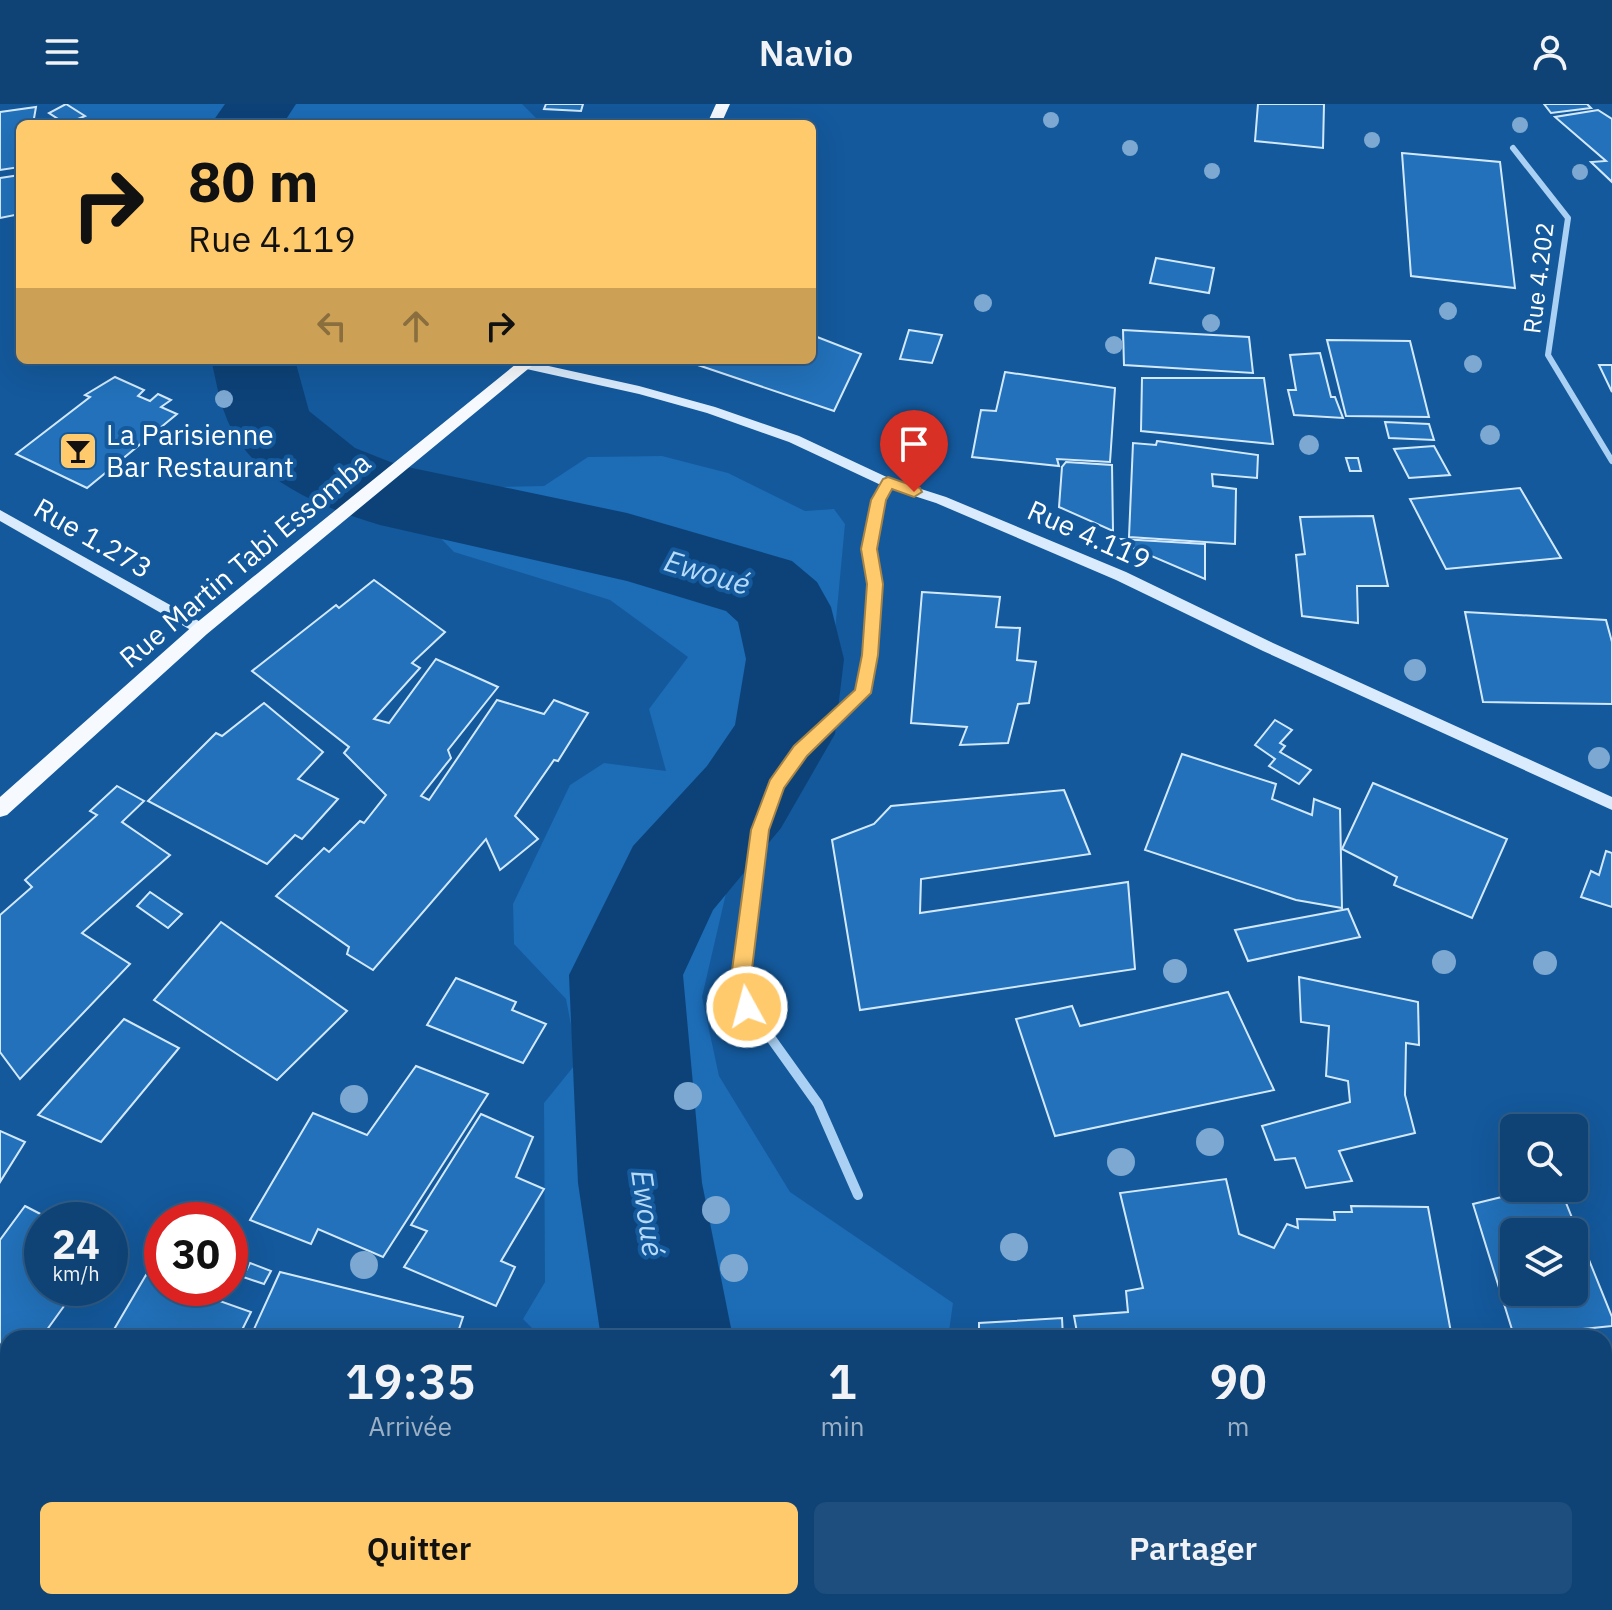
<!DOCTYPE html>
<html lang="fr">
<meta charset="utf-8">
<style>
:root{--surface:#0f4375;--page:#1d4e7d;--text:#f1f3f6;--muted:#9bb0c5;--line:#2f5c87;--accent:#ffca6c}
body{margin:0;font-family:"IBM Plex Sans",sans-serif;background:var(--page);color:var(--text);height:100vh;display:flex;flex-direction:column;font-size:30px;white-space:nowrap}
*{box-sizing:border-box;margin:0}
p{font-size:26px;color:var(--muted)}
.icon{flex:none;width:44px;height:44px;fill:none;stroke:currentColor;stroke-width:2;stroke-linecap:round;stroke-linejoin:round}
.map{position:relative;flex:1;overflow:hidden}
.details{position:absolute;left:0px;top:1226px;width:1612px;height:280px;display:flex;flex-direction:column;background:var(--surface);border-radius:24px 24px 0 0;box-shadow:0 8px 32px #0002,0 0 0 2px var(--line)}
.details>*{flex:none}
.hud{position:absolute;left:16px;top:16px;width:800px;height:244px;border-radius:12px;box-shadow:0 8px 32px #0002,0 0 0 2px var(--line);background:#ffca6c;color:#111;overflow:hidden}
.buttons{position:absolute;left:1500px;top:1010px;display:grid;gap:16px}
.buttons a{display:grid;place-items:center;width:88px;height:88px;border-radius:12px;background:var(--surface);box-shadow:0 8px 32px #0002,0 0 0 2px var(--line);font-size:40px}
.speed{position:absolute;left:24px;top:1098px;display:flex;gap:16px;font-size:40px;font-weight:700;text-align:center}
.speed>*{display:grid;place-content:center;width:104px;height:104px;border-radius:50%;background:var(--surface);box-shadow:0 8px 32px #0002,0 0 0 2px var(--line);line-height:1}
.speed small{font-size:20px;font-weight:400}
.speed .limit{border:12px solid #d22;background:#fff;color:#111}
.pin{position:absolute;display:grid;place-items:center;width:68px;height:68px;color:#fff;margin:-82px -34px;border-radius:50% 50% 50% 0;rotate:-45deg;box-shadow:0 0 8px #0007}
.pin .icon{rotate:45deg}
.me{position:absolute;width:88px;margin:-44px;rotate:353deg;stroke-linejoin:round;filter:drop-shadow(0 0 6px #0008)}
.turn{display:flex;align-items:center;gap:28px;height:168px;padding:0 40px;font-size:36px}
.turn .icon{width:104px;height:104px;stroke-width:2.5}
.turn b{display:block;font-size:56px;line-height:68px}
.lanes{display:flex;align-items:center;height:76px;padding:0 40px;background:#0003;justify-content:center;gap:40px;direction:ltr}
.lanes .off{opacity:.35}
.eta{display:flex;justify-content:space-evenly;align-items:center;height:136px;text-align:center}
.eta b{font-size:48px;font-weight:600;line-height:56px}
.primary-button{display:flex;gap:16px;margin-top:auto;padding:16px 40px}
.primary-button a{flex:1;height:92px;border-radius:12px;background:var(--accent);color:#111;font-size:32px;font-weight:600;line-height:92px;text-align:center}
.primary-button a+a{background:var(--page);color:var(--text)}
header{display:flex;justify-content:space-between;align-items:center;height:104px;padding:0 40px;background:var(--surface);font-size:36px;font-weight:600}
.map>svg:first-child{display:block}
.green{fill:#1c6cb6}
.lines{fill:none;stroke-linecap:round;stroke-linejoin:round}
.river{fill:#0d4278;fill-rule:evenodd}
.building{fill:#2271ba;stroke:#d2e9fd;stroke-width:2;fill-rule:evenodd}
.street-far2{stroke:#aad0f3;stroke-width:6}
.street-far1{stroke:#aad0f3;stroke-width:7}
.street{stroke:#aad0f3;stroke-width:10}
.secondary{fill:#d9ebfd;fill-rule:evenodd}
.primary{fill:#f6faff;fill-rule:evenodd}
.tree{fill:#7ca8d1}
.route{fill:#ffca6c;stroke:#a68346;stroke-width:2}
.labels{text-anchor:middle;stroke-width:8;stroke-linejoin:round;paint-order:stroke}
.far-street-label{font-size:24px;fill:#fff;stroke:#14599c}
.poi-label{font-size:28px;fill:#fff;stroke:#14599c;text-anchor:start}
.street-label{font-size:28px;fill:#fff;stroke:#14599c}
.water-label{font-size:30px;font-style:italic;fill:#b6dafa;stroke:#14599c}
</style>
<header><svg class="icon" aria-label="menu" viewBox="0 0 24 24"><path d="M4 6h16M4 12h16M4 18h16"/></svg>Navio<svg class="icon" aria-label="person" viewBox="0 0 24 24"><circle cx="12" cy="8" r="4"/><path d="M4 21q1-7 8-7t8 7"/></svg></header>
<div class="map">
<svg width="1612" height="1506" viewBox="0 0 1612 1506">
<rect width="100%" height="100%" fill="#14599c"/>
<g class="green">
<path d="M63,0H522L542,20H364L363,17L350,20H88Z"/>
<path d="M662,352L728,369L805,407L834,405L845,420L832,559L740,729L702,893L719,972L790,1088L953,1199L948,1234H542L523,1215L545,1178L544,999L578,957L566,895L514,840L513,800L570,681L604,659L666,667L649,605L688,553L610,496L454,448L416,409L454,384L544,382L588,353Z"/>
<path d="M556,1498H1010V1506H554Z"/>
<path d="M1259,1498H1389L1394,1506H1261Z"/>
</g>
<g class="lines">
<g class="river">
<path d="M225,0H296L283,20H211Z"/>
<path d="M211,256H295L309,307L355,344L398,361L627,409L792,457L817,478L831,503L844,555L835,630L781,724L713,806L683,871L702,1079L733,1234H601L578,1079L569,871L633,742L707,662L735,621L746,555L738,518L726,507L627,477L380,421C320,403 248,375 225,310C218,293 216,274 211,256Z"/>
<path d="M652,1498H798L799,1506H653Z"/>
</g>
</g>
<g class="building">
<path d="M66,0L85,12L66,20L49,9Z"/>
<path d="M546,0H583L581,7L544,5Z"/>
<path d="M1258,0H1324L1323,44L1255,37Z"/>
<path d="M1544,0H1587L1591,4L1551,9Z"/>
<path d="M36,3L33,20H20V63L0,66V8Z"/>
<path d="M1598,6L1612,15V78L1591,58L1606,57L1555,13Z"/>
<path d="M1402,49L1500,58L1515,184L1411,172Z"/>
<path d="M20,71V110L0,114V74Z"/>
<path d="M1156,154L1214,164L1209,189L1150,179Z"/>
<path d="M909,226L942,231L932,259L900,255Z"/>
<path d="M1123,226L1249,233L1253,269L1124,261Z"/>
<path d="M812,231L861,250L834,307L683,256H812Z"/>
<path d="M1327,236L1410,237L1429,313L1346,312Z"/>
<path d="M1320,249L1331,293H1335L1343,314L1294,311L1288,286H1296L1290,251Z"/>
<path d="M1599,261H1612V288Z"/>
<path d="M1005,268L1115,284L1110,358L1057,355L1059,362L972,353L981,306L996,307Z"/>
<path d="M115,273L144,286L138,292L150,297L158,290L171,296L161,303L177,310L87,384L16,350L90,293L85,291Z"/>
<path d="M1142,274H1264L1273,340L1141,327Z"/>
<path d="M1385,318L1429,320L1434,336L1389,334Z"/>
<path d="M1157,337L1258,351L1257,374L1212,370L1213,382L1236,385L1235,440L1129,433L1133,339L1156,341Z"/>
<path d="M1434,342L1450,371L1409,374L1394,345Z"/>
<path d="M1346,354H1358L1361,367H1350Z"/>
<path d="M1066,358L1112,361L1113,427L1059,403L1062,363Z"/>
<path d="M1520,384L1561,454L1446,465L1410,395Z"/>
<path d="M1373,412L1388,482H1357L1358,519L1302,512L1296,451L1305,450L1300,413Z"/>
<path d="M1121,435L1205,440V475L1128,442Z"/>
<path d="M374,476L445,528L412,559L420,564L374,615L389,619L436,555L498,583L448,646L451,654L421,692L429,696L497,596L544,610L554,596L588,609L558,657L554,656L515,712L538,735L500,766L486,735L373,866L347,850L349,843L276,792L324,744L329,748L360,717L364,719L386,691L344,649L349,643L252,567L336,501L339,504Z"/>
<path d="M922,488L1000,493L996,523L1020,524L1017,556L1036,558L1029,599L1018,600L1008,639L960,641L967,623L911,619Z"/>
<path d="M1465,508L1606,516L1612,538V600L1483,598Z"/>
<path d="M264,599L323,648L298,675L338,695L302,735L295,731L267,760L148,697L216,629L222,632Z"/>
<path d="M1275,616L1292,626L1280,639L1285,642L1280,648L1311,666L1299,680L1269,662L1275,655L1255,641Z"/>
<path d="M1182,650L1276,680L1272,695L1312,711L1314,695L1340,705L1342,804L1296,796L1145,746Z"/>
<path d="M1373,679L1507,735L1472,814L1394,781L1397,773L1342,745Z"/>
<path d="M117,682L144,697L122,718L170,751L82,829L130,860L20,975L0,948V811L32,783L25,776L97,711L90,707Z"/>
<path d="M1064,686L1090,750L921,775L920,809L1128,778L1135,865L860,906L832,736L874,720L891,702Z"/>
<path d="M1606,747L1612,749V803L1581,793L1591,767L1599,771Z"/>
<path d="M150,788L182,810L168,824L137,802Z"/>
<path d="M1348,805L1360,833L1248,857L1235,826Z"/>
<path d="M221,818L347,907L277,976L154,896Z"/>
<path d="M1299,873L1418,898L1419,941L1406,939L1405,991L1415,1029L1339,1047L1352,1077L1306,1084L1295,1054L1275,1056L1262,1022L1350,998L1348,977L1326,972L1329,922L1301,918Z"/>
<path d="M456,874L516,898L512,906L546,920L523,959L427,921Z"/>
<path d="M1228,888L1274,986L1055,1032L1016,915L1072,902L1080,922Z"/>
<path d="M124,915L179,944L101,1038L38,1011Z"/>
<path d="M416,962L488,990L383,1153L318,1125L311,1140L250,1116L313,1009L367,1031Z"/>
<path d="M481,1010L533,1033L516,1073L544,1085L501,1157L515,1163L496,1202L404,1163L427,1127L411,1121Z"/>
<path d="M0,1027L25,1038L0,1078Z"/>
<path d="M1226,1075L1239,1130L1274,1144L1287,1120L1298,1124L1297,1115L1335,1116L1334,1108H1352L1351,1102L1428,1103L1452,1234H1078L1074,1212L1128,1208L1126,1187L1143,1184L1120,1089Z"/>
<path d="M1516,1084H1560L1612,1213V1222L1514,1232L1473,1100L1518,1089ZM1514,1128H1574V1188H1514Z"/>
<path d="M25,1102L52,1116H42V1184H77L41,1234H8V1267L0,1263V1136Z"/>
<path d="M250,1159L271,1167L264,1180L243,1173Z"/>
<path d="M280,1168L463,1213L456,1234H250Z"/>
<path d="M146,1171L162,1176V1184H183L251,1208L238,1234H109Z"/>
<path d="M1062,1214L1063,1234H979V1219Z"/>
<path d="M1612,1245V1442L1604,1445V1247Z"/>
<path d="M0,1316L8,1317V1498H66L61,1506H0V1375L5,1367L0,1366Z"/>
<path d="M1604,1468H1612V1506H1467L1465,1498H1604Z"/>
<path d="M96,1498H370L366,1506H92Z"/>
<path d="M400,1498H534L532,1506H397Z"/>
<path d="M1059,1498H1223L1225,1506H1061Z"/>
</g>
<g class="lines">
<g class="street-far2">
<path d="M1513,44L1568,114L1548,251L1612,357"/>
<path d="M883,387L888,379"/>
</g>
<path class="street-far1" d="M740,880L760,726L776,681L800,647L862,589L870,551L875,480L869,445L878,396L884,385"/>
<path class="street" d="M740,878L755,912L818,1000L858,1091"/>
<g class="secondary">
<path d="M526,257L639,282L715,303L799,332L893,376L946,393L1126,468L1273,539L1612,693V706L1263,547L1116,476L936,399L883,382L789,338L707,309L639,290L522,264L520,261Z"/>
<path d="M0,406L206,521L208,525L206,529H196L0,417Z"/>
</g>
<g class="primary">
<path d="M716,0H730L721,20H707Z"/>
<path d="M521,256H539L207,530L7,711L0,713V693L195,520Z"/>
</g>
</g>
<g class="tree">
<circle cx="1051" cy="16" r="8"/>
<circle cx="1520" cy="21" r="8"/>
<circle cx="1372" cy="36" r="8"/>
<circle cx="1130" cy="44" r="8"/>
<circle cx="1212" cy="67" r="8"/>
<circle cx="1580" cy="68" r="8"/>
<circle cx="983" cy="199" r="9"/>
<circle cx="1448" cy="207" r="9"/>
<circle cx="1211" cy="219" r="9"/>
<circle cx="1114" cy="241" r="9"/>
<circle cx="1473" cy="260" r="9"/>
<circle cx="224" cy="295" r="9"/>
<circle cx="1490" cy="331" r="10"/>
<circle cx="1309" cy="341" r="10"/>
<circle cx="1415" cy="566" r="11"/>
<circle cx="1599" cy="654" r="11"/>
<circle cx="1444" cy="858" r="12"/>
<circle cx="1545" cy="859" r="12"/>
<circle cx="1175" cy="867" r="12"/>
<circle cx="688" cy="992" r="14"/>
<circle cx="354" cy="995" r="14"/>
<circle cx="1210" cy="1038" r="14"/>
<circle cx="1121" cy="1058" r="14"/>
<circle cx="716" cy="1106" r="14"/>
<circle cx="1014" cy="1143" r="14"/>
<circle cx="364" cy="1161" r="14"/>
<circle cx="734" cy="1164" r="14"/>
</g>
<path class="route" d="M888,373L920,384L922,388L914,393L892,385L886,396L877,445L883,480L878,551L871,589L807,652L784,684L769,726L750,881L757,903L754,909L747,911L740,909L730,881L751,726L770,676L794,642L855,586L862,551L867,480L861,445L871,396L883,375Z"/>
<defs>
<symbol id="bar-square" viewBox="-11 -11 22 22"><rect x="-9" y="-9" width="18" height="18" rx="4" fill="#ffca6c" stroke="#14599c"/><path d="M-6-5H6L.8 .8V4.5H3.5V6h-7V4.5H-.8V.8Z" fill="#111"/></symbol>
</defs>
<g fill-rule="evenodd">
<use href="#bar-square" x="56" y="325" width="44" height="44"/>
</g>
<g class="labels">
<g class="far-street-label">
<text transform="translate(1539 174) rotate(-83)" y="8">Rue 4.202</text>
</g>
<g class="poi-label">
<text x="106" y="341">La Parisienne<tspan x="106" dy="32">Bar Restaurant</tspan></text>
</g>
<g class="street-label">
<text transform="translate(1089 431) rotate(24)" y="10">Rue 4.119</text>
<text transform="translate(93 434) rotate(30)" y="10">Rue 1.273</text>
<text transform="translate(245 456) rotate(-40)" y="10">Rue Martin Tabi Essomba</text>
</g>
<g class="water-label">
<text transform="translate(707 469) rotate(17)" y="10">Ewoué</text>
<text transform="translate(647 1109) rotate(82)" y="10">Ewoué</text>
</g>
</g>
</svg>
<div class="buttons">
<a><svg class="icon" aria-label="search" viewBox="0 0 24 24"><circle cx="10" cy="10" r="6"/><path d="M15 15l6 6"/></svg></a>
<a><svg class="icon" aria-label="layers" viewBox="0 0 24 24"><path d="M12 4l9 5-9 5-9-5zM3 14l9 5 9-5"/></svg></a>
</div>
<div class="speed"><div>24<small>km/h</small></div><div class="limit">30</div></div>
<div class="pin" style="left:914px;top:388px;background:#d93025"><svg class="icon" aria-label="arrive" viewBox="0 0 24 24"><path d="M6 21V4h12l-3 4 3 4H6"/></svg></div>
<svg class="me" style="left:747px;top:903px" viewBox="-20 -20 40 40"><circle r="17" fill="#ffca6c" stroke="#fff" stroke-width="3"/><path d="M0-11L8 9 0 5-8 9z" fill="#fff"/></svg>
<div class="hud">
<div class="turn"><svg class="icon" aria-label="right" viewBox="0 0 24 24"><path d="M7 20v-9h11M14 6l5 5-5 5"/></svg><div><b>80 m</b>Rue 4.119</div></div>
<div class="lanes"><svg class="icon off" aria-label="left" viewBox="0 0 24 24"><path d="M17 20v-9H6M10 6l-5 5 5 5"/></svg><svg class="icon off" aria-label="ahead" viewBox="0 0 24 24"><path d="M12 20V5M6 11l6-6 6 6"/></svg><svg class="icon" aria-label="right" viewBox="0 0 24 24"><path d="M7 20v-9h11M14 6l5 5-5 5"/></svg></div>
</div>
<section class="details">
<div class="eta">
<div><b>19:35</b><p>Arrivée</p></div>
<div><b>1</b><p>min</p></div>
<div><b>90</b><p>m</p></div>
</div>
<div class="primary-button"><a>Quitter</a><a>Partager</a></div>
</section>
</div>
